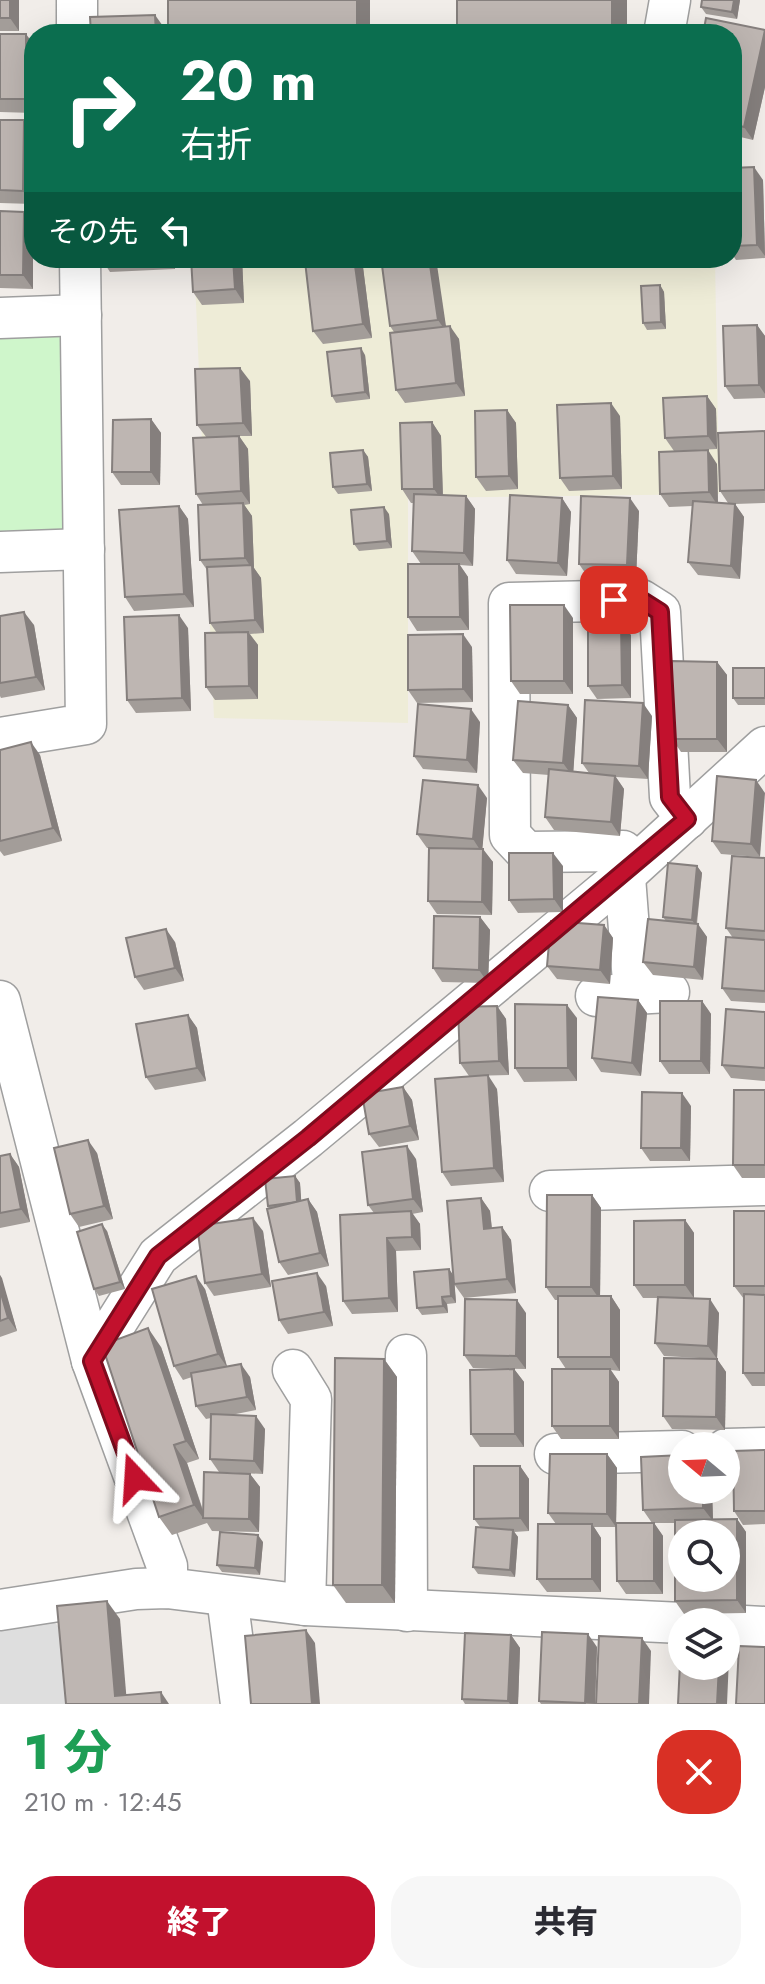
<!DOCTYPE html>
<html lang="ja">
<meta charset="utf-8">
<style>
:root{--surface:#fff;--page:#f7f7f7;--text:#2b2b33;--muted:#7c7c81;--accent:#c2112d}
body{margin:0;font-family:Jost,"Noto Sans JP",sans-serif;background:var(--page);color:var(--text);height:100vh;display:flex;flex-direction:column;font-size:30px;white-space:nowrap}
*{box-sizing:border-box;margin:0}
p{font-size:26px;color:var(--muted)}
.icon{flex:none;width:44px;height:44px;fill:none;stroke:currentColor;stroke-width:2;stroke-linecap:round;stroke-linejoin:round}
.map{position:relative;height:1704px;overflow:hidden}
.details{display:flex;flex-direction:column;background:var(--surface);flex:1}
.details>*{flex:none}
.hud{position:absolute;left:24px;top:24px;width:718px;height:244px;border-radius:32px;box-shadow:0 8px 32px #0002;background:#0b6e4f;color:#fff;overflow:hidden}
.needle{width:52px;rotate:289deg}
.tools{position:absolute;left:668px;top:1432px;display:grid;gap:16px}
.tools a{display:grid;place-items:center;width:72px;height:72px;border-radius:50%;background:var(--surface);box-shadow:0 8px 32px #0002;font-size:40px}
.pin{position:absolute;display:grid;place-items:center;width:68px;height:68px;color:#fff;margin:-34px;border-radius:16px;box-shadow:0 4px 12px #0006}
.me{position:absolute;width:88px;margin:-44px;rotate:340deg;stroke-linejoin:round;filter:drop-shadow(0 0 6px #0008)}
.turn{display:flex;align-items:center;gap:28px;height:168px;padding:0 24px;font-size:36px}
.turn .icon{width:104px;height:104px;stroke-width:2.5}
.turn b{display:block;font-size:56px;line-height:68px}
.then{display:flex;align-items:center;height:76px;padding:0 24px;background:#0003;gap:16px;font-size:30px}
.round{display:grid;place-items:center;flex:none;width:84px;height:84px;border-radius:32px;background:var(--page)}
.headline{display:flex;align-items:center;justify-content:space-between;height:136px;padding:0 24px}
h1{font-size:48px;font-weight:800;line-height:60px;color:#1e9e55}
.button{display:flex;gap:16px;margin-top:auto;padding:16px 24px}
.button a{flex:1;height:92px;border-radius:32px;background:var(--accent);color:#fff;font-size:32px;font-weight:800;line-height:92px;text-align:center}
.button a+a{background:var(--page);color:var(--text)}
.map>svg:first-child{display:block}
.farmland{fill:#eeecd7}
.park{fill:#cff6cb}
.parking{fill:#dedede}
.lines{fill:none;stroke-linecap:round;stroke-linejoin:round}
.minor-casing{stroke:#9f9f9f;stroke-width:43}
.minor{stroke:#fff;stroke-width:40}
.wall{fill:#a39d99}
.shaded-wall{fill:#857f7d}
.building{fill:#beb6b2;stroke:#857f7d;stroke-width:2;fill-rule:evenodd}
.route-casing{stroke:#7e0b1d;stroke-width:20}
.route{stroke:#c2112d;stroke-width:14}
</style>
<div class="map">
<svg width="765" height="1704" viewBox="0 0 765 1704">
<rect width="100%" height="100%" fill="#f1ede9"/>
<path class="farmland" d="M194,258H715L719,494L408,498V723L214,718Z"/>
<path class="park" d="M81,315L84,549L0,552V318Z"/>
<path class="parking" d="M46,1614L71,1639L77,1704H0V1622Z"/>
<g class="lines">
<defs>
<g id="minor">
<path d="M77,0V34"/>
<path d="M664,34L670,0"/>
<path d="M0,318L81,315"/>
<path d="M0,552L84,549"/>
<path d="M0,738L86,724L80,258"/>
<path d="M634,995L623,851L526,852L510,835L509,603L641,600L660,612L670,797L687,819"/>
<path d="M596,996L669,992"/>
<path d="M0,1001L92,1361L167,1566V1588"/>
<path d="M550,1191L765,1185"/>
<path d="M406,1355L407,1611"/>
<path d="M92,1361L158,1256L308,1138L627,873L765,747"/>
<path d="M293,1370L311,1399L305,1605"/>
<path d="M726,1449L765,1448"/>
<path d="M555,1454L682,1451"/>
<path d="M227,1597L241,1704"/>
<path d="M0,1610L136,1589L167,1588L305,1605L682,1623"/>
<path d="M726,1625L765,1627"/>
</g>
</defs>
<use href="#minor" class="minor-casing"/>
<use href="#minor" class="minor"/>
</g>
<g class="wall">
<rect x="0" y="0" width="19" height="31"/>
<path d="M370,0V34H170L168,32Z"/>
<path d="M740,0L737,19L706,14L701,7Z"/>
<path d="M765,30V87L753,140L732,135V34Z"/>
<path d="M0,34L34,45V113L0,112Z"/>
<path d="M0,120H24L34,133L33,204L0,203Z"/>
<path d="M732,168L763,180L765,258L736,260L732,254Z"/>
<path d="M0,211L24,212L33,225V289L0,288Z"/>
<path d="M101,258H175V269L110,272Z"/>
<path d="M191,258H242L244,303L202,305L193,292Z"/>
<path d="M325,258H357L363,267L372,338L323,344L313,331Z"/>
<path d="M381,258L459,339L465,396L405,403L396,390L394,332L390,326Z"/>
<path d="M660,285L664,292L666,329L647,330L643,323Z"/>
<path d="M757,325L765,336V398L734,399L725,386Z"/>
<path d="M365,355L370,399L336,403L332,396Z"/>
<path d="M250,381L252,436H239L248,449L250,504L244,505L252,516L254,568L261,578L264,633L250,634L258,645V699L215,700L206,687L217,633L210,623L207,570L200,560L203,505L196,494L207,438L197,425Z"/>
<path d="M707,396L716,409L717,449L674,451L665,438Z"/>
<path d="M507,410L516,423L518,489L486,491L476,477Z"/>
<path d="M620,416L622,489L569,491L560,478Z"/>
<path d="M151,419L161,433L160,485H121L112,472Z"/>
<path d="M432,422L441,436L443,495L466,496L475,509L473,566L460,565L468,577L469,630L417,631L408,617L421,564L412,551L414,503H411L402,489Z"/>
<path d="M765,431V503L735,504L744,517L740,579L698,575L688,562L693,506L669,507L660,494L717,464L718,503H728L720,491Z"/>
<path d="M363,450L368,457L372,491L338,494L333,487Z"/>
<path d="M562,498L571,512L567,576L516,574L507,560Z"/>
<path d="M179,506L188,519L194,607L134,611L125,597Z"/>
<path d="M639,511L636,578L588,577L579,564Z"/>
<path d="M389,514L392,548L359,551L354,544Z"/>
<path d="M0,616L34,625L45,690L1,698L0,696Z"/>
<path d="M573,618V694H520L511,681Z"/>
<path d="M188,628L191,711L136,713L127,700Z"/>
<path d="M631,635V698L597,699L588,686Z"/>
<path d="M472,647L473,702L417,703L408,690Z"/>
<path d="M717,662L727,675V752H681L672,739Z"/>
<path d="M765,668V705H738L733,698Z"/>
<path d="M568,705L577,718L573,772L589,773L582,763L652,716L648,779L616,777L624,789L620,836L554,830L545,817L549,775L523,773L513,760Z"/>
<path d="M480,722L477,773L423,769L414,756Z"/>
<path d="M0,750L40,755L62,841L4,856L0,851Z"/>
<path d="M717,776L760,857L721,854L712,841Z"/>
<path d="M487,798L482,849L493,862L492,915L437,914L428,901L433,848H427L417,834Z"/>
<path d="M765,858V1003L731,1001L722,988L733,938L726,928Z"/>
<path d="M563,866V912L518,913L509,900Z"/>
<path d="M697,866L702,873L697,924L707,937L703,980L653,975L643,962L666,921L663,917Z"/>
<path d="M480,917L490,930L488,983L442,982L433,968Z"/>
<path d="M604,925L613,938L610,984L557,979L547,966Z"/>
<path d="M175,942L184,981L144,990L135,977Z"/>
<path d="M638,1000L647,1013L641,1076L601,1072L592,1058Z"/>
<path d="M702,1001L711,1014L710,1074H669L660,1061Z"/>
<path d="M497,1006L506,1019L509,1075L469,1076L460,1063Z"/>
<path d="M765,1012V1081L731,1078L722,1065Z"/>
<path d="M188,1015L197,1028L206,1081L155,1090L146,1077Z"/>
<path d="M577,1018V1081L524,1082L515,1068Z"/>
<path d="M403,1087L412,1100L419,1140L379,1147L369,1134Z"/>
<path d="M497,1089L504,1182L451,1186L442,1172Z"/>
<path d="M765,1090V1178H742L733,1165Z"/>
<path d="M691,1106L690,1161H650L641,1148Z"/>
<path d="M97,1153L113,1219L79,1227L70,1214Z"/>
<path d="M10,1154L19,1167L30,1222L0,1228V1156Z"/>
<path d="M416,1159L423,1212L412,1214L420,1224L421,1250L396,1251L398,1312L352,1314L343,1301L374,1213L368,1205Z"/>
<path d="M295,1176L300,1183L301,1201L308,1199L317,1212L329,1266L288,1275L279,1262L268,1206Z"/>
<path d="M592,1195L601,1208L600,1296H611L620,1310V1371L611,1370L619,1382V1439H561L552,1426L566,1369L558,1357V1300H555L546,1287Z"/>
<path d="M481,1198L490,1211L492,1228L502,1227L511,1240L516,1293L464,1298L454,1284V1279L456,1303L447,1304L448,1313L422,1315L417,1308L454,1276Z"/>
<path d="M765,1211V1386H752L743,1373L744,1299L734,1286Z"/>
<path d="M685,1220L694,1233V1298L719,1313L717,1359L664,1356L655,1343L657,1298H643L634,1285Z"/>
<path d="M107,1231L125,1289L99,1296L94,1289Z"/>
<path d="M263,1231L271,1287L214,1296L205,1283Z"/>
<path d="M0,1275L17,1331L0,1337Z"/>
<path d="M326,1286L333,1326L288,1334L279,1320Z"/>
<path d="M205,1289L227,1366L250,1377L256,1410L231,1415L265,1429L263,1474L219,1472L210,1459L211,1418L206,1419L196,1406L192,1377L183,1380L174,1366Z"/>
<path d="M526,1313V1369L473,1368L464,1355Z"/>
<path d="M161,1347L199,1459L187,1463L203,1510L250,1474L260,1487L259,1532L212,1531L207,1523L172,1535L159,1517Z"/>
<path d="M384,1359L397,1377L395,1603H346L333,1585Z"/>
<path d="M717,1359L726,1372L725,1430L672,1429L663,1416Z"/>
<path d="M514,1369L524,1382V1447H480L471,1434Z"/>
<path d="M765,1450V1524L743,1525L734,1511Z"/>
<path d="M607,1454L617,1468L616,1527H594L601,1538V1592H547L537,1579L556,1524L548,1513Z"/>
<path d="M520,1466L529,1479V1531L514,1532L518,1537L515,1577L478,1574L473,1567L481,1528L474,1519Z"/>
<path d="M682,1490H712L713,1519H737L746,1532V1613L684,1614L675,1601V1523H654L663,1536V1594H626L617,1581L652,1523L643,1510Z"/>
<path d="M263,1542L260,1575L222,1572L217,1565Z"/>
<path d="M511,1635L520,1648L518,1704H465L462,1699Z"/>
<path d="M597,1647L595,1704H541L539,1701Z"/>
</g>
<g class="shaded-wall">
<path d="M10,0H19V31L10,18Z"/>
<path d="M357,0H370V34H361L357,29Z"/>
<rect x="612" y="0" width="15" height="34"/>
<path d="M734,0H740L737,19L732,12Z"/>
<path d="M155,15L168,33V34H156Z"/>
<path d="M765,32V87L753,140L744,127Z"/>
<path d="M26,34L34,45V112L26,99Z"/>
<path d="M24,120L34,133L33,204L23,191Z"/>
<path d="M754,167L763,180L765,256L757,245Z"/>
<path d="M24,212L33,225V289L23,275Z"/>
<path d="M167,258H175V269Z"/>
<path d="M233,258H242L244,303L235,289Z"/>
<path d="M354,258H357L363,267L372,338L363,324Z"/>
<path d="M429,258H436L447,333L438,320Z"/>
<path d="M660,285L664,292L666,329L661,322Z"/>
<path d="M757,325L765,336V394L759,385Z"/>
<path d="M450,326L459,339L465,396L456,383Z"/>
<path d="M361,348L365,355L370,399L365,392Z"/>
<path d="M240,368L250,381L252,436L243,423Z"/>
<path d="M707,396L716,409L717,449L708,436Z"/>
<path d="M611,403L620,416L622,489L613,476Z"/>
<path d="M507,410L516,423L518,489L509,476Z"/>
<path d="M151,419L161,433L160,485L151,472Z"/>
<path d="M432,422L441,436L443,502L434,489Z"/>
<path d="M239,436L248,449L250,504L241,491Z"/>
<path d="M363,450L368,457L372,491L367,484Z"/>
<path d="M708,450L717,464L718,506L709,492Z"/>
<path d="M466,496L475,509L473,566L464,553Z"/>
<path d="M562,498L571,512L567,576L558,563Z"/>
<path d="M630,498L639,511L636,578L627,565Z"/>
<path d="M243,503L252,516L254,568L261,578L264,633L255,620L252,569L245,558Z"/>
<path d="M735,504L744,517L740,579L731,566Z"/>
<path d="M179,506L188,519L194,607L184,594Z"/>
<path d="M384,507L389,514L392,548L387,541Z"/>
<path d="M459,564L468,577L469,630L460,617Z"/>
<path d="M564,605L573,618V694L564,681Z"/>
<path d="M24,612L34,625L45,690L36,677Z"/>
<path d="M179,615L188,628L191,711L182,698Z"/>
<path d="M621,622L631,635V698L622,685Z"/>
<path d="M248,632L258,645V699L249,686Z"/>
<path d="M463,634L472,647L473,702L463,689Z"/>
<path d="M717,662L727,675V752L717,739Z"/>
<path d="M643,703L652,716L648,779L639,766Z"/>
<path d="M568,705L577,718L573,777L563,763Z"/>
<path d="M471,709L480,722L477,773L467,760Z"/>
<path d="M31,742L40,755L62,841L53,828Z"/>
<path d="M615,776L624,789L620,836L611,822Z"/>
<path d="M756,780L765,793L760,857L751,844Z"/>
<path d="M478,785L487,798L482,853L473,839Z"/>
<path d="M483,849L493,862L492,915L482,902Z"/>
<path d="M553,853L563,866V912L554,899Z"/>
<path d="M697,866L702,873L696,926L692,920Z"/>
<path d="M480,917L490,930L488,983L479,970Z"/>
<path d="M698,924L707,937L703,980L694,967Z"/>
<path d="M604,925L613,938L610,984L600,970Z"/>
<path d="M166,929L175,942L184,981L175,968Z"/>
<path d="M638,1000L647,1013L641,1076L632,1063Z"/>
<path d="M702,1001L711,1014L710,1074L701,1061Z"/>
<path d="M567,1005L577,1018V1081L568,1068Z"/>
<path d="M497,1006L506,1019L509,1075L499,1061Z"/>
<path d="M188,1015L197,1028L206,1081L197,1068Z"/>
<path d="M488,1075L497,1089L504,1182L494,1168Z"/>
<path d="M403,1087L412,1100L419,1140L410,1126Z"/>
<path d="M682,1093L691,1106L690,1161L681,1148Z"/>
<path d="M88,1140L97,1153L113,1219L104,1206Z"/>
<path d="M407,1146L416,1159L423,1212L413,1199Z"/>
<path d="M10,1154L19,1167L30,1222L21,1209Z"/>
<path d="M295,1176L300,1183L302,1211L297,1204Z"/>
<path d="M592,1195L601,1208L600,1300L591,1287Z"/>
<path d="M481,1198L490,1211L493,1242L484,1229Z"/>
<path d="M308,1199L317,1212L329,1266L320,1253Z"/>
<path d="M411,1211L420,1224L421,1250L412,1237Z"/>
<path d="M253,1218L263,1231L271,1287L262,1274Z"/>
<path d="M685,1220L694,1233V1298L685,1285Z"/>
<path d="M102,1224L107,1231L125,1289L120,1282Z"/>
<path d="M502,1227L511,1240L516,1293L507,1279Z"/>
<path d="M387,1238L396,1251L398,1312L389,1298Z"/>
<path d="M449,1269L454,1276L456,1303L451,1296Z"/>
<path d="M317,1273L326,1286L333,1326L324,1312Z"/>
<path d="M0,1275L2,1278L17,1331L8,1318L0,1290Z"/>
<path d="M196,1276L205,1289L227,1367L218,1354Z"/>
<path d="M611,1296L620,1310V1371L611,1357Z"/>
<path d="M442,1297L447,1304L448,1313L443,1306Z"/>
<path d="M710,1299L719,1313L717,1359L708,1346Z"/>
<path d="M517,1300L526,1313V1369L516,1356Z"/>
<path d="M148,1328L161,1347L199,1459L186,1441Z"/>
<path d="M384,1359L397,1377L395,1603L382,1585Z"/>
<path d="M717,1359L726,1372L725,1430L716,1417Z"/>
<path d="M241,1364L250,1377L256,1410L247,1397Z"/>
<path d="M514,1369L524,1382V1447L515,1434Z"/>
<path d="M610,1369L619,1382V1439L610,1426Z"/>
<path d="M256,1416L265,1429L263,1474L254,1461Z"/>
<path d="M174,1445L187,1463L205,1518H203L194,1505Z"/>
<path d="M607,1454L617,1468L616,1527L607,1514Z"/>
<path d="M520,1466L529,1479V1531L520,1518Z"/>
<path d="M250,1474L260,1487L259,1532L249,1519Z"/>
<path d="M703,1490H712L713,1521L703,1508Z"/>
<path d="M737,1519L746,1532V1613L737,1600Z"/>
<path d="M654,1523L663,1536V1594L654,1581Z"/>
<path d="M592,1524L601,1538V1592L592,1579Z"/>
<path d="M513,1530L518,1537L515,1577L510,1570Z"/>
<path d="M258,1535L263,1542L260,1575L255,1568Z"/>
<path d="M107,1601L120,1619L127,1704L115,1696Z"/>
<path d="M306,1630L315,1643L320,1704H312Z"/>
<path d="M588,1634L597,1647L595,1704L585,1703Z"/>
<path d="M511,1635L520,1648L518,1704H510L508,1701Z"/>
<path d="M642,1638L651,1651L649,1704H639Z"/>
<path d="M726,1653L729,1658L727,1704H717L719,1666H726Z"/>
<path d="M161,1692L169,1704H162Z"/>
</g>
<g class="building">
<rect x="0" y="0" width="10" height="18"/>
<path d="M168,0H357V29L168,32Z"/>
<rect x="457" y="0" width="155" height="34"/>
<path d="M702,0H734L732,12L701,7Z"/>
<path d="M155,15L156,34H91L90,17Z"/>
<path d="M706,18L765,30L744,127L732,124V34H703Z"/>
<rect x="0" y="34" width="26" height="65"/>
<path d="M0,120H24L23,191L0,190Z"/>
<path d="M754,167L757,245L732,246V168Z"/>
<path d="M0,211L24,212L23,275H0Z"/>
<path d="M191,258H233L235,289L193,292Z"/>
<path d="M325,258H354L363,324L313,331L305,261Z"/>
<path d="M381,258H429L438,320L390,326Z"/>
<path d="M660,285L661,322L643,323L641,286Z"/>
<path d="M757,325L759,385L725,386L723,326Z"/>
<path d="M450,326L456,383L396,390L390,333Z"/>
<path d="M361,348L365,392L332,396L327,352Z"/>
<path d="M240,368L243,423L197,425L195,369Z"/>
<path d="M707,396L708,436L665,438L663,398Z"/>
<path d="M611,403L613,476L560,478L557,405Z"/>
<path d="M507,410L509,476L476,477L475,411Z"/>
<path d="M151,419V472H112L113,420Z"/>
<path d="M432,422L434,489H402L400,423Z"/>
<path d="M765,431V490L720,491L718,433Z"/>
<path d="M239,436L241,491L196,494L193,438Z"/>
<path d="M363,450L367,484L333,487L330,453Z"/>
<path d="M708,450L709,492L660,494L659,452Z"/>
<path d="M414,494L466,496L464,553L412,551Z"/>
<path d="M510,495L562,498L558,563L507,560Z"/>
<path d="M581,496L630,498L627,565L579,564Z"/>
<path d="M693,501L735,504L731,566L688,562Z"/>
<path d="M243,503L245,558L200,560L198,505Z"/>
<path d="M179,506L184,594L125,597L119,510Z"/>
<path d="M384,507L387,541L354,544L351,510Z"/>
<path d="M408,564H459L460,617H408Z"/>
<path d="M252,565L255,620L210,623L207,567Z"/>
<path d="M510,605H564V681H511Z"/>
<path d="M24,612L36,677L0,683V616Z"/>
<path d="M179,615L182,698L127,700L124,617Z"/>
<path d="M588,622H621L622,685L588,686Z"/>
<path d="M248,632L249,686L206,687L205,633Z"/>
<path d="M463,634V689L408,690V635Z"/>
<path d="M672,661L717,662V739H672Z"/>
<rect x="733" y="668" width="32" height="30"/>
<path d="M585,700L643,703L639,766L582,763Z"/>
<path d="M518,701L568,705L563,763L513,760Z"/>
<path d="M418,704L471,709L467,760L414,756Z"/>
<path d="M31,742L53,828L0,841V750Z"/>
<path d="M549,769L615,776L611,822L545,817Z"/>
<path d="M717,776L756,780L751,844L712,841Z"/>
<path d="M423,780L478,785L473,839L417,834Z"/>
<path d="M429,848L483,849L482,902L428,901Z"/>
<path d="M509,853H553L554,899L509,900Z"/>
<path d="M732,856L765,858V931L726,928Z"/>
<path d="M668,863L697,866L692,920L663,917Z"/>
<path d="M434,916L480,917L479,970L433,968Z"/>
<path d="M648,919L698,924L694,967L643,962Z"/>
<path d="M551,921L604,925L600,970L547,966Z"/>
<path d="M166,929L175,968L135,977L126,938Z"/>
<path d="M726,937L765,940V991L722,988Z"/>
<path d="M598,997L638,1000L632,1063L592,1058Z"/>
<path d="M660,1001H702L701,1061H660Z"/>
<path d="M515,1004L567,1005L568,1068H515Z"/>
<path d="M497,1006L499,1061L460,1063L458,1007Z"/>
<path d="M726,1009L765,1012V1068L722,1065Z"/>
<path d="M188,1015L197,1068L146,1077L136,1024Z"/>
<path d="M488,1075L494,1168L442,1172L435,1079Z"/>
<path d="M403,1087L410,1126L369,1134L362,1094Z"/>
<path d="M734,1090H765V1165H733Z"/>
<path d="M642,1092L682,1093L681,1148H641Z"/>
<path d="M88,1140L104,1206L70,1214L54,1148Z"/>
<path d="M407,1146L413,1199L368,1205L362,1152Z"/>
<path d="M10,1154L21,1209L0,1213V1156Z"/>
<path d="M295,1176L297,1202L268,1206L265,1179Z"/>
<path d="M547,1195H592L591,1287H546Z"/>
<path d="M481,1198L484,1229L502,1227L507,1279L454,1284L447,1201Z"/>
<path d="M308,1199L320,1253L279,1262L267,1209Z"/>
<path d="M411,1211L412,1237L387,1238L389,1298L343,1301L340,1215Z"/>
<rect x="734" y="1211" width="31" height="75"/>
<path d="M253,1218L262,1274L205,1283L197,1226Z"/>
<path d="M685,1220V1285H634V1221Z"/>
<path d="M102,1224L120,1282L94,1289L77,1232Z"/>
<path d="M449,1269L451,1296L442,1297L443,1306L417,1308L414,1272Z"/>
<path d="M317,1273L324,1312L279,1320L272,1281Z"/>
<path d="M196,1276L218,1354L174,1366L152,1289Z"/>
<path d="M0,1290L8,1318L0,1321Z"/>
<path d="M744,1294L765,1295V1373H743Z"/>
<rect x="558" y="1296" width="53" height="61"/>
<path d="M658,1297L710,1299L708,1346L655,1343Z"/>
<path d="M465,1299L517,1300L516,1356L464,1355Z"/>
<path d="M148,1328L186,1441L174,1445L194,1505L159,1517L102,1345Z"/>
<path d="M335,1358L384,1359L382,1585H333Z"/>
<path d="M664,1358L717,1359L716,1417L663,1416Z"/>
<path d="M241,1364L247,1397L196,1406L191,1373Z"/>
<path d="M514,1369L515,1434H471L470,1370Z"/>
<rect x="552" y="1369" width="58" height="57"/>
<path d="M211,1414L256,1416L254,1461L210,1459Z"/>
<path d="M765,1450V1511H734L733,1451Z"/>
<path d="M550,1454H607V1514L548,1513Z"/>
<path d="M682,1455V1490H703V1508L643,1510L641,1457Z"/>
<path d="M474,1466H520V1518L474,1519Z"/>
<path d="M204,1472L250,1474L249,1519L203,1518Z"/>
<path d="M737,1519V1600L675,1601V1520ZM682,1534H726V1578H682Z"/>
<path d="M616,1523H654V1581H617Z"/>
<path d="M538,1524H592V1579H537Z"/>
<path d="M476,1527L513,1530L510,1570L473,1567Z"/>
<path d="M220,1532L258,1535L255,1568L217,1565Z"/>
<path d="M107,1601L115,1696L161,1692L162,1704H66L57,1606Z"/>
<path d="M306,1630L312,1704H251L245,1636Z"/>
<path d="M542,1632L588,1634L585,1703L539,1701Z"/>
<path d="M465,1633L511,1635L508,1701L462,1699Z"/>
<path d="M599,1636L642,1638L639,1704H596Z"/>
<path d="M681,1643H682V1666H719L717,1704H678Z"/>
<path d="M739,1646L765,1647V1704H736Z"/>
</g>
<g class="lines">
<defs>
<path id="route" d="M135,1478L92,1361L158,1256L308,1138L687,819L670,797L660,612L641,600H614"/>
</defs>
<use href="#route" class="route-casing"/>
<use href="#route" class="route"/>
</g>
</svg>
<div class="tools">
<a><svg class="needle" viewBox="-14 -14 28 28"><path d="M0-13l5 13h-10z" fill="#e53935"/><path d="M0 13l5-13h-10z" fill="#7c7c81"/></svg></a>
<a><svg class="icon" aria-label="search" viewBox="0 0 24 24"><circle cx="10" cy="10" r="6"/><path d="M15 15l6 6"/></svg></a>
<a><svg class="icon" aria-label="layers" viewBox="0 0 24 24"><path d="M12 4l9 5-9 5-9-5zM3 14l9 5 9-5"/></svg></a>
</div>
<div class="pin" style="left:614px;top:600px;background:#d93025"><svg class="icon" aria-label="arrive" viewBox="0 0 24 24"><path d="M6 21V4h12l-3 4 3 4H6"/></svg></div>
<svg class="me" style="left:135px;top:1478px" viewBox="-20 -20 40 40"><path d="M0-17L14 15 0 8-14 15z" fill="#c2112d" stroke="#fff" stroke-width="4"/></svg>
<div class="hud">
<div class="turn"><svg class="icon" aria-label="right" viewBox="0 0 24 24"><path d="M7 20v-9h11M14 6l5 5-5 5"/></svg><div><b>20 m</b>右折</div></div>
<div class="then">その先<svg class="icon" aria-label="left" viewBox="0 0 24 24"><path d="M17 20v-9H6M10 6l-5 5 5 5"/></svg></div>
</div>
</div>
<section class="details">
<div class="headline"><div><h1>1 分</h1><p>210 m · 12:45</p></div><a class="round" style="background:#d93025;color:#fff"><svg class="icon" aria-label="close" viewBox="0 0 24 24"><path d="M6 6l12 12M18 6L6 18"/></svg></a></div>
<div class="button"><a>終了</a><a>共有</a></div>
</section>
